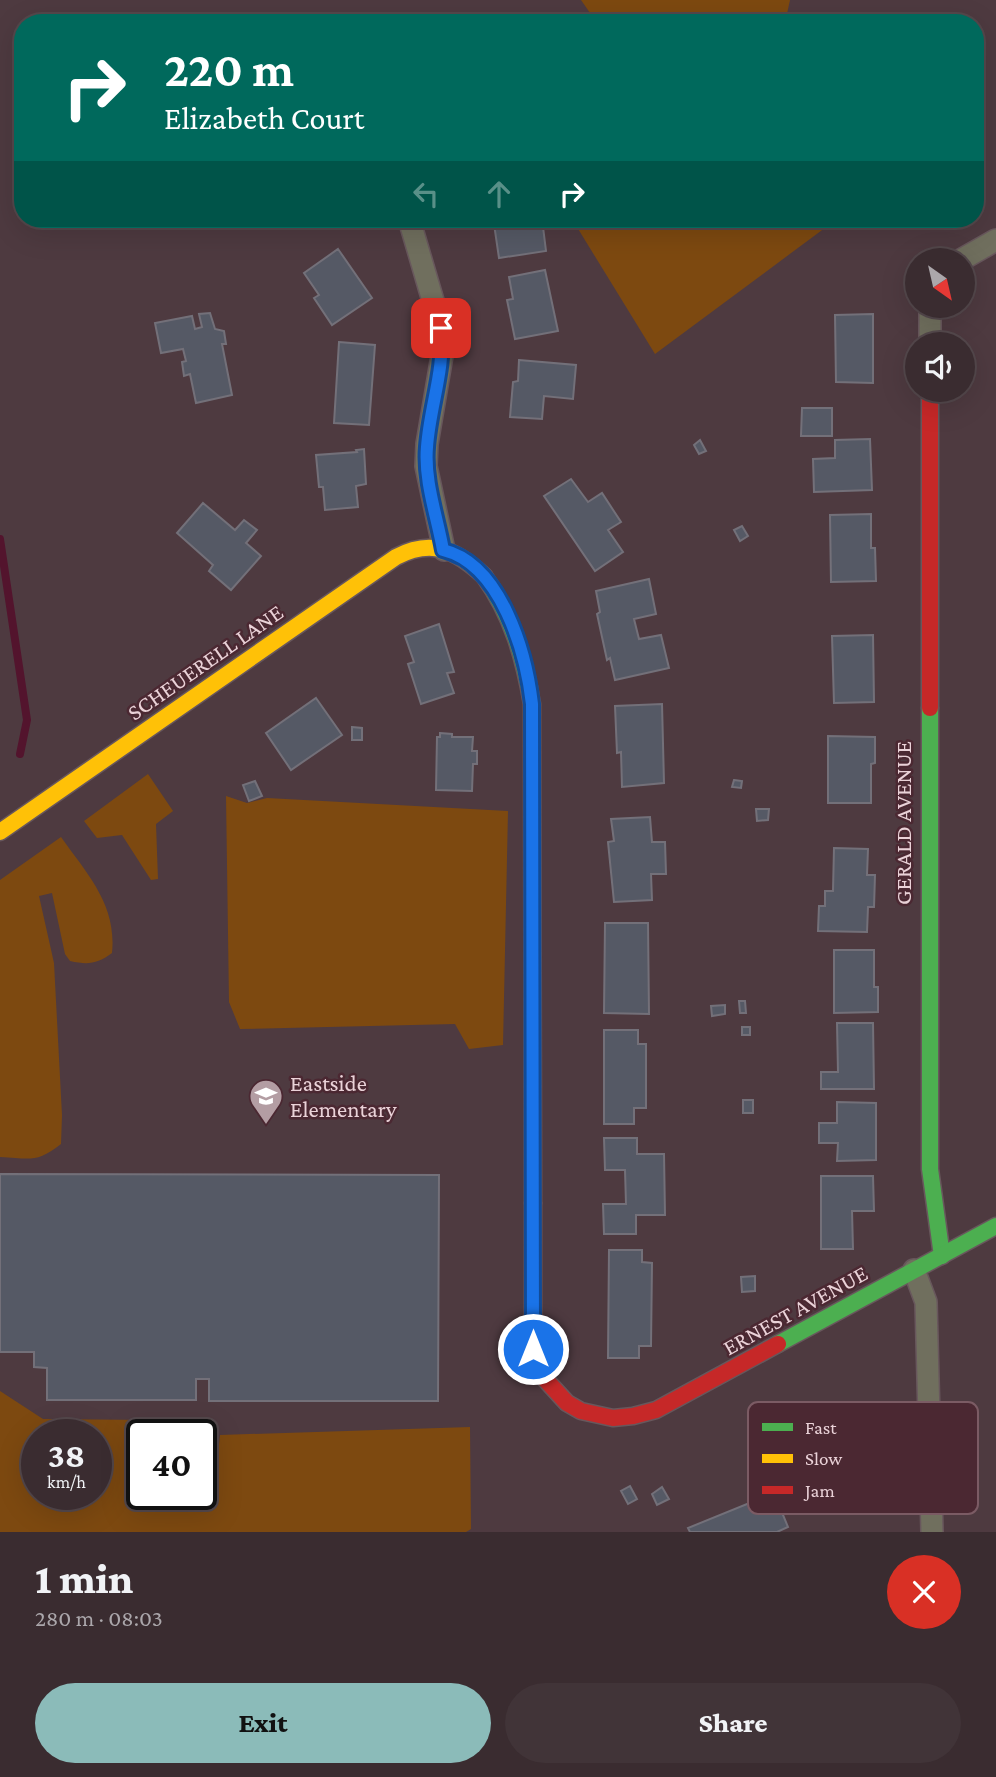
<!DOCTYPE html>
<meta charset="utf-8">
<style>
:root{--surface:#3a2c30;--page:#413438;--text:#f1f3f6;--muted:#aba7ab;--line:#54484c;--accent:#8bbbb9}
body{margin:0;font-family:"Crimson Pro",serif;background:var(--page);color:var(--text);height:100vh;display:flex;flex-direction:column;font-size:26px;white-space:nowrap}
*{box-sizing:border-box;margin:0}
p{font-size:23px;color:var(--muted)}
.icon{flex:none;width:38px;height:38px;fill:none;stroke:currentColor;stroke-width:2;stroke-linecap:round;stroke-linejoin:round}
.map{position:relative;height:1532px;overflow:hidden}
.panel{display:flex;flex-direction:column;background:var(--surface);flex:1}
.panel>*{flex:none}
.banner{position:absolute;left:14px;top:14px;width:970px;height:214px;border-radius:28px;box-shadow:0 7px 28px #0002,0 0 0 2px var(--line);background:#00695c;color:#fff;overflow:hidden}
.needle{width:46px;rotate:146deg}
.fabs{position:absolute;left:905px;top:248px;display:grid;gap:14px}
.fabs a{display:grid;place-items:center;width:70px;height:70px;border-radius:50%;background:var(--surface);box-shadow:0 7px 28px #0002,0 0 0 2px var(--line);font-size:35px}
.speed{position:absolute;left:21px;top:1419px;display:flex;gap:14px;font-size:35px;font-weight:700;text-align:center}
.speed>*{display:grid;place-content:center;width:91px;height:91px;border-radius:50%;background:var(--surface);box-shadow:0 7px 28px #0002,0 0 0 2px var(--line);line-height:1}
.speed small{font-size:18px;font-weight:400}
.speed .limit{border:4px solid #111;border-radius:10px;background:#fff;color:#111}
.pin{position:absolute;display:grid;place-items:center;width:60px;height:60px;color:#fff;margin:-30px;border-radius:14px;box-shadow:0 4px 10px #0006}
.me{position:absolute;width:77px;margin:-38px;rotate:0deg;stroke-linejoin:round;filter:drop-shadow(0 0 5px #0008)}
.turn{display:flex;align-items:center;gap:24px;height:147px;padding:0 35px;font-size:32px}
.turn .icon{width:91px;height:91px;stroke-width:2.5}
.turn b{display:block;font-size:49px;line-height:60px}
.lanes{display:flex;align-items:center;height:66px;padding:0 35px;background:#0003;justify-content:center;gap:35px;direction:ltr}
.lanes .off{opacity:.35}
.round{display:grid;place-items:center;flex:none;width:74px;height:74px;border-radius:37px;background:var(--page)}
.summary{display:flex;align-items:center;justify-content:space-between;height:119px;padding:0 35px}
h1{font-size:42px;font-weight:800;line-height:52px}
.primary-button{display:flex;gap:14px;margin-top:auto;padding:14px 35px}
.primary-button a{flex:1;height:80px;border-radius:42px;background:var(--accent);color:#111;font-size:28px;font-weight:800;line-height:80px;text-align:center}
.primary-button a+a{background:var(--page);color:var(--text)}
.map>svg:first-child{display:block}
.green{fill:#7d4910;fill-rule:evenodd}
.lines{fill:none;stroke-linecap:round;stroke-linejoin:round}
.stream{stroke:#53142d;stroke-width:8}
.building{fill:#555965;stroke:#737079;stroke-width:2}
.street-casing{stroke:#68575c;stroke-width:24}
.fast-casing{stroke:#68575c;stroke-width:19}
.slow-casing{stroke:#68575c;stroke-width:19}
.jam-casing{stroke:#68575c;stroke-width:19}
.street{stroke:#706f5e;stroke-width:21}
.fast{stroke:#4caf50;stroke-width:16}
.slow{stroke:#ffc107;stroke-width:16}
.jam{stroke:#c62828;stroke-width:16}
.route-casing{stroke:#114b97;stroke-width:18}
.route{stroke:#1a73e8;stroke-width:12}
.labels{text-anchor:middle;stroke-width:5;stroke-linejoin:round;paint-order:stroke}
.street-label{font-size:23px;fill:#ead2d8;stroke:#4b2832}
.poi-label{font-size:23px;fill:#ead2d8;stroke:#4b2832;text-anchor:start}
.key{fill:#4b2832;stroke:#7b5b64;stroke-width:2}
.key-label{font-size:19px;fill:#ead2d8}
</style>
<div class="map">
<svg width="996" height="1532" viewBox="0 0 996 1532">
<rect width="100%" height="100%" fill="#4e3a40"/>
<g class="green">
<path d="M581,0H790L785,23H597Z"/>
<path d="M572,219H837L655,354Z"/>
<path d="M148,774L173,811L156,824L158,879L151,880L122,835L97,838L84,821Z"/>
<path d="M226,796L247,803L267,798L508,811L503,1045L469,1049L455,1024L240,1029L229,1002Z"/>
<path d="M61,837C88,875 117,905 112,953C97,964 88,965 70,961L65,954L52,893L39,896L54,963L62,1115L61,1144C36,1164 29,1158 0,1157V880Z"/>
<path d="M0,1391L43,1419L149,1420L158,1424L166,1435H142V1494L190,1495V1510L212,1509L220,1435L470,1427L471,1529L466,1532H0ZM37,1435H96V1494H37Z"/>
</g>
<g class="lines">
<path class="stream" d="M0,539L27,720L20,754"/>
</g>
<g class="building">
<path d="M500,219H542L546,251L499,258L494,224L501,222Z"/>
<path d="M338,249L372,298L332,325L314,298L319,295L304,273Z"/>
<path d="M545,270L558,331L515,339L507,300L513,299L509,277Z"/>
<path d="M210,313L215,329L224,331L226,344H222L232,395L196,403L190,374L184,376L182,362L186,361L183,349L161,353L155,323L192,316L195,329L202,327L199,314Z"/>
<path d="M873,314V383L836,382L835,315Z"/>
<path d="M339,342L375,345L369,425L334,423Z"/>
<path d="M519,360L576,365L573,399L544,396L542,419L510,417L513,382L518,381Z"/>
<path d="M802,408H832V436H801Z"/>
<path d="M870,439L872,490L814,492L813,459L835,458V440Z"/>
<path d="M700,440L706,451L699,454L694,445Z"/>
<path d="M364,449L366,484L356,486L358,507L325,510L323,487H319L316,455L357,452L356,450Z"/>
<path d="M571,479L588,502L602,493L621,522L608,530L623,552L595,571L544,496Z"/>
<path d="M203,503L235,530L244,520L257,530L246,543L261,556L231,590L209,571L213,565L177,533Z"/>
<path d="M871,514V548H875L876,581L831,582L830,515Z"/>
<path d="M742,526L748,536L740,541L734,530Z"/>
<path d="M649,579L656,614L634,619L639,639L661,635L669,668L615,680L610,658L607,660L597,614L600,612L596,591Z"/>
<path d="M439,624L454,672L447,673L454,693L421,704L408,664L414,662L405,636Z"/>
<path d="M873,635L874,702L834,703L832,636Z"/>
<path d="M316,698L342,735L291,770L266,733Z"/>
<path d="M662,704L664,783L622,787L621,752L617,753L615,706Z"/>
<path d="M352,727L362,728V740H352Z"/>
<path d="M440,733L452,734V737H473L472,751H477V764H473L472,791L436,790L437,737H440Z"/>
<path d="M828,736L875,737V763L871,764V803H828Z"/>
<path d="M734,780L742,781L741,788L732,787Z"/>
<path d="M255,781L262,796L249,801L243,785Z"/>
<path d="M756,809H769L768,820L757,821Z"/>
<path d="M650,817L652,842H665L666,874H651L652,900L614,902L608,842L614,841L611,819Z"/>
<path d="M834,848L868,849L867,875H875L874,907H868L867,932L818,931L819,906H825V891H833Z"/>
<path d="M605,923H648L649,1014L604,1013Z"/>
<path d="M834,950H874V987H878V1012L834,1013Z"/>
<path d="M739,1001H745L746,1013H740Z"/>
<path d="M725,1005V1014L712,1016L711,1006Z"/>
<path d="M837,1023H873L874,1089H821V1072H838Z"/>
<rect x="742" y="1027" width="8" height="8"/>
<path d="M604,1030H638V1044H646V1108H634V1124H604Z"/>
<rect x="743" y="1100" width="10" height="13"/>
<path d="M837,1102L876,1103V1160L837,1161L838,1143H819V1123H837Z"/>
<path d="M604,1138H637V1154H664L665,1215H636V1234H604L603,1204H626L625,1170H605Z"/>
<path d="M0,1174L439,1175L438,1401H209V1379H196V1400H47V1368L34,1367V1352H0Z"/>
<path d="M821,1176H873L874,1211H852L853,1249H821Z"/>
<path d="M609,1250H642V1262L652,1263L651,1346H639V1358H608Z"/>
<path d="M755,1276V1291L742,1292L741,1277Z"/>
<path d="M630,1486L637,1499L628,1504L621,1491Z"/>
<path d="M662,1487L669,1499L657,1505L652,1494Z"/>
<path d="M774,1493L788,1527L777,1532H690L688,1528Z"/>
</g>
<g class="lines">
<defs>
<g id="street">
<path d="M409,219L441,328L443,350L427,444L426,466L444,550"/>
<path d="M959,261L996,240"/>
<path d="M930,345V306"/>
<path d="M914,1270L926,1302L932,1532"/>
</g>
<g id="fast">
<path d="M484,576C512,615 524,657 532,704L533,1203"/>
<path d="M930,708V1169L942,1256"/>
<path d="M778,1344L996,1226"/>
</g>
<path id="slow" d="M0,832L396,557C432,538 456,550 484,576"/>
<g id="jam">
<path d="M930,390V708"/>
<path d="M533,1203V1349L545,1379L567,1403L581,1411L613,1418L633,1416L656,1410L778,1344"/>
</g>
</defs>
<use href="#street" class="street-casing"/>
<use href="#fast" class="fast-casing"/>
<use href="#slow" class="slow-casing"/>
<use href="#jam" class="jam-casing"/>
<use href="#street" class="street"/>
<use href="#fast" class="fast"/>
<use href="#slow" class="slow"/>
<use href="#jam" class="jam"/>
</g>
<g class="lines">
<defs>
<path id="route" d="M441,328C445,371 430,405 427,447C424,481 437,516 443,550C501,564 526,652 532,704L533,1349"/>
</defs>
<use href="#route" class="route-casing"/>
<use href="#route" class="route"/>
</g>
<defs>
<symbol id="school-pin" viewBox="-11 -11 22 30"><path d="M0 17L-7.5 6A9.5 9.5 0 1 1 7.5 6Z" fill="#b39da3" stroke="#4b2832"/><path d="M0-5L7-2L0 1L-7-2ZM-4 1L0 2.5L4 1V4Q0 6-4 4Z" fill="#fff"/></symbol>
</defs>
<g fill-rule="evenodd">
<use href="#school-pin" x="247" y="1077" width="38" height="52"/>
</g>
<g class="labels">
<g class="street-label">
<text transform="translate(205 662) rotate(-35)" y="8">SCHEUERELL LANE</text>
<text transform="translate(903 823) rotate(-90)" y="8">GERALD AVENUE</text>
<text transform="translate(795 1310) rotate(-29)" y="8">ERNEST AVENUE</text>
</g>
<g class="poi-label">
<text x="290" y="1091">Eastside<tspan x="290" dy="26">Elementary</tspan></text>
</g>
</g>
<rect x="748" y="1402" width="230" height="112" rx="10" class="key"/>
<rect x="762" y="1423" width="31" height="8" fill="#4caf50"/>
<rect x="762" y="1454" width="31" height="9" fill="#ffc107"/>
<rect x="762" y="1486" width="31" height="8" fill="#c62828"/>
<g class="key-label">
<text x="805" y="1434">Fast</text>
<text x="805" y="1465">Slow</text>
<text x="805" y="1497">Jam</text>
</g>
</svg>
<div class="fabs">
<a><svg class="needle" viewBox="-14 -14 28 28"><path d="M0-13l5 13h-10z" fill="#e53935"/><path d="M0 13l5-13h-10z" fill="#aba7ab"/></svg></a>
<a><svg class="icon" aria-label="sound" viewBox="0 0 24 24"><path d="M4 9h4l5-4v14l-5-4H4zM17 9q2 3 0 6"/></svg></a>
</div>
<div class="speed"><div>38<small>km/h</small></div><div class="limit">40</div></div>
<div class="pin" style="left:441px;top:328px;background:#d93025"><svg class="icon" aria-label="arrive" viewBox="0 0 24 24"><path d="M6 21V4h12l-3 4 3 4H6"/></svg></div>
<svg class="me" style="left:533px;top:1349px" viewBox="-20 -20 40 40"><circle r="17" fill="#1a73e8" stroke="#fff" stroke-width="3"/><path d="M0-11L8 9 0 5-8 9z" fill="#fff"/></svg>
<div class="banner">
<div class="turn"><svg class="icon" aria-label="right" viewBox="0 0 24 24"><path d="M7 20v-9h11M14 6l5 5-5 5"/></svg><div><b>220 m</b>Elizabeth Court</div></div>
<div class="lanes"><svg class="icon off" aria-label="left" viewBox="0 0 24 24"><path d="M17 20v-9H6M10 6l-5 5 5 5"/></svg><svg class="icon off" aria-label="ahead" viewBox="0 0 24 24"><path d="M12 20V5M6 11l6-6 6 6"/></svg><svg class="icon" aria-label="right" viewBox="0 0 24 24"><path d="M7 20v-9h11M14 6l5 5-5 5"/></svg></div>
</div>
</div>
<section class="panel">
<div class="summary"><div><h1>1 min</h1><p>280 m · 08:03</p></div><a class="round" style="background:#d93025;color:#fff"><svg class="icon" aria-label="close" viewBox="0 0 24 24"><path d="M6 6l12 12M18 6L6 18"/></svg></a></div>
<div class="primary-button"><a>Exit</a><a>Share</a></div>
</section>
